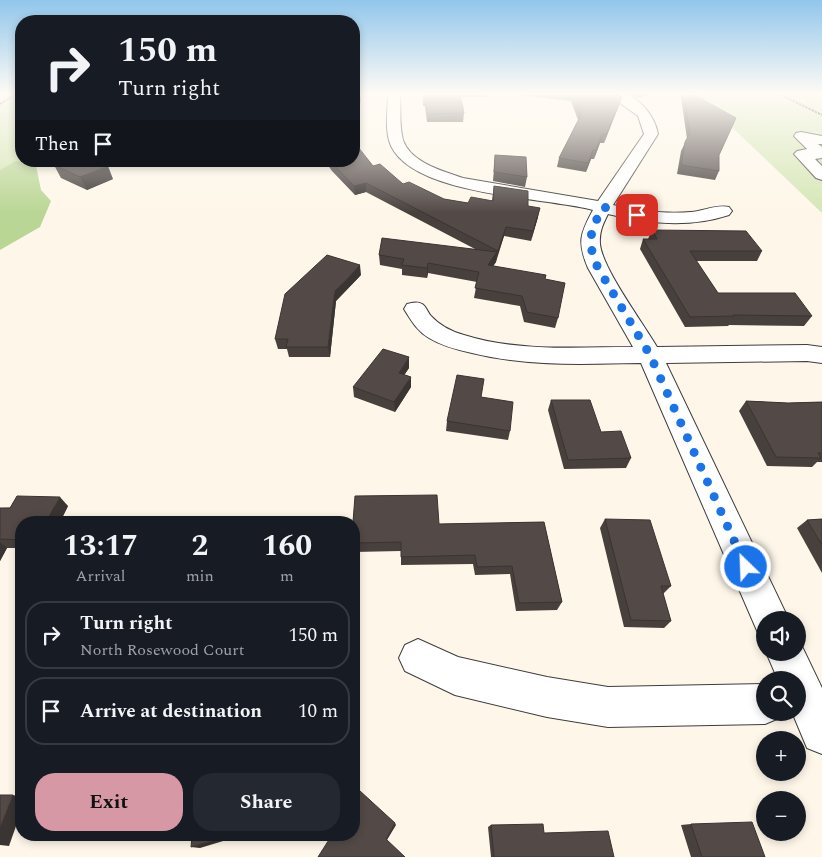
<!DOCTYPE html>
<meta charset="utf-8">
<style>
:root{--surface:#171b24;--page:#242831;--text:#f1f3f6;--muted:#9ea1a6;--line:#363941;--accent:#d698a4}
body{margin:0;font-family:Spectral,serif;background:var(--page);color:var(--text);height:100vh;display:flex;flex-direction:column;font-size:19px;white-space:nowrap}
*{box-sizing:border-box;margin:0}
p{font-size:16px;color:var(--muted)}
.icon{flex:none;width:28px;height:28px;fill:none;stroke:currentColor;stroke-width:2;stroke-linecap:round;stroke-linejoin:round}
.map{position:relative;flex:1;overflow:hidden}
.side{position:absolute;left:15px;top:516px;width:345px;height:325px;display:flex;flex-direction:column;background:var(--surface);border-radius:20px;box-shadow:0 2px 8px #0003}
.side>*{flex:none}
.guide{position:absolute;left:15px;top:15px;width:345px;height:152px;border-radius:20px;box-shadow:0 2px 8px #0003;background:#171b24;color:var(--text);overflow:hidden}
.controls{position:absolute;left:756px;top:611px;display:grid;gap:10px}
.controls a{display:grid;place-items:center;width:50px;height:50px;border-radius:50%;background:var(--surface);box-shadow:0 2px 8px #0003;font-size:25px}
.pin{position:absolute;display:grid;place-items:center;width:42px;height:42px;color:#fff;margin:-21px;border-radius:10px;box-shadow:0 2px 8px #0006}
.me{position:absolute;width:55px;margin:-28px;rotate:336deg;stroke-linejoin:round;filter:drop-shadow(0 0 4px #0008)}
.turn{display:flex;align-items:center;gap:18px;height:105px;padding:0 20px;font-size:22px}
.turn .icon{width:65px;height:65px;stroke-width:2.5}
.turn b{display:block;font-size:35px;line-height:42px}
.then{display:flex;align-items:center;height:48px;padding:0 20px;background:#0003;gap:10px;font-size:19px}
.eta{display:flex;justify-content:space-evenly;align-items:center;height:85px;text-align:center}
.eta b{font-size:30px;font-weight:700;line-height:35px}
.button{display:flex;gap:10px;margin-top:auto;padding:10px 20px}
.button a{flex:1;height:58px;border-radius:20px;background:var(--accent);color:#111;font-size:20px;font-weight:700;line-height:58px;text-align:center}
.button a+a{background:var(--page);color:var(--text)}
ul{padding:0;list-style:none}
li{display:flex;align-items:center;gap:15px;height:68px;margin:0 10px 8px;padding:0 10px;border:2px solid var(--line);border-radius:20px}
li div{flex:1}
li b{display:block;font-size:19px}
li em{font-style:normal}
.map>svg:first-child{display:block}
.green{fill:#d4e6b5}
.forest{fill:#bad695}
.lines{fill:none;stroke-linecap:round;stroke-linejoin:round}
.minor-casing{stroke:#3d3d3d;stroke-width:2}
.path{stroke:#2c2c2c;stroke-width:2;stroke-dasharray:2.5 1;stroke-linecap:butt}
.minor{fill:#fff;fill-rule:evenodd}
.wall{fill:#47403d}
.shaded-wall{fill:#3a3432}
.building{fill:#534a47;stroke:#3a3432}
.route{stroke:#1a73e8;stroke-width:9;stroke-dasharray:0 16.2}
</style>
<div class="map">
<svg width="822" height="857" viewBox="0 0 822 857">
<rect width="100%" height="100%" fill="#fef7e9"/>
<g class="green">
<path d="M0,93H21V161H32L0,180Z"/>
<path d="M696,93H822V213Z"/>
</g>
<path class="forest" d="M21,161L36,166L41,190L51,201L40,227L0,250V170L14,162Z"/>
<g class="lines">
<defs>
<g id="minor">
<path d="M388,93H400C401,109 399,125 403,140C411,163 443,171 463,178L598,201L644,134L638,116L606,93C611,93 617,92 622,93C641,98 655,117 658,134L613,205C638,211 665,214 691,212C704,211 717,204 729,207L732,211L729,215C689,228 649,224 608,214C603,224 599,232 600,244C602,268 643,323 657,347L807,345L822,347V363L807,361L666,363L789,620H765V636L758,633L641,363C584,364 528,367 472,353C458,350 442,346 429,338C417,331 411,320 404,309L407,304C412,303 417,301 422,304C426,306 428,313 431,316C440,326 453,332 464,335C518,352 577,347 633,347L588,268C577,242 580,234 593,210C544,197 415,196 391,146C384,130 388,110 388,93Z"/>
<path d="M801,132L822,136V144H818L822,147V158L815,159L822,166V180L816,178L794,154L797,151L807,149L794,136L796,133Z"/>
<path d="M798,638L822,688V754L807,748L792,712H798V680H778L766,652H798Z"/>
<path d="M418,639L458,657L547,677L608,687L765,684V712H781L779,718L765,724L608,727L547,717L455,695L405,671L399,658L405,645Z"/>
</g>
</defs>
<use href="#minor" class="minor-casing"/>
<g class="path">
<path d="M777,93L822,115"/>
<path d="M0,104L18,93"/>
</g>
<use href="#minor" class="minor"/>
</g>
<g class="wall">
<path d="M354,93H362L360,104L356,145L373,166L403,184L444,199L468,203L492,201L494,186L528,206L538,217L531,241L504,236L496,262L493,266L545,279L558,318L555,328L524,322L520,306L474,298L477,282L428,273L427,278L402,275V269L380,265L379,255L475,249L366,192L355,195L332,171L325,161H354Z"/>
<path d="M423,93H487V97H460L464,113L463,122H427L425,106H423Z"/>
<path d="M517,93H617L622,97L619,105L604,143H600L594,159H591L586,172L557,167L559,158L578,120L571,101L518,95Z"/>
<path d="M627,93H658L637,98Z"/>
<path d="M682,93H691L719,156V171L715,180L677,174L681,151L687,139L681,97Z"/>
<path d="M495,155L527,177L525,187L493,181Z"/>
<path d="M54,165L113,179L87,190L61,178Z"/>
<path d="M652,230L762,251L757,261H696L718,293L812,316L804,326L729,325L728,326L685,327L640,249L643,239H648Z"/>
<path d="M361,275L336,301L330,357H289L287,349H278L275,339Z"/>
<path d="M409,368L404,375L411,387L395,412L354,397L353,387Z"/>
<path d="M481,397L510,431L508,440L446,431L447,421Z"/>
<path d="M551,400L601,432L631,458L626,468L564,469L548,410Z"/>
<path d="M746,401L788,403L822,402V462H817L812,467L767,466L739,411Z"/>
<path d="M68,506L60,522H21V548H7L0,561V508Z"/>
<path d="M605,519L671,586L663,594L671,621L664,628L624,627L600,528Z"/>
<path d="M822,519V573L797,528L807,520Z"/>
<path d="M354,522L439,524L544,522L562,602L557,610L516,611L510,574L475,575L473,564L401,565V551L354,552Z"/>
<path d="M691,824L765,857H691L681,825Z"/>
<path d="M491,825L544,833L614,857H491L488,827Z"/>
</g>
<g class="shaded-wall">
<path d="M360,93H362L360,104L356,152L355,143Z"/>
<path d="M638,93H658L637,98Z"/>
<path d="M622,97L619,105L604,143L606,135Z"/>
<path d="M602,134L600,143L594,159L596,150Z"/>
<path d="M593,150L591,159L586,172L588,163Z"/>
<path d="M108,166L113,179L87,190L80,177Z"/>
<path d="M366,183V192L355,195L354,186Z"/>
<path d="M540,208L538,217L531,241L533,231Z"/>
<path d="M506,227L504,236L496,260L498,251Z"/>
<path d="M497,252L496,262L487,275L488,265Z"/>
<path d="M428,263V273L427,278V268Z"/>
<path d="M360,265L361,275L336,301L330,357L328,347L335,291Z"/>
<path d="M409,357V368L399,383V373Z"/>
<path d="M411,377V387L395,412L394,402Z"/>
<path d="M60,497L68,506L60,522H46Z"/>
<path d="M0,542L7,548L0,561Z"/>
<path d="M13,795L21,797V812L9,846L0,845V828Z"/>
<path d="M395,823L396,825L387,840L386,839Z"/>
<path d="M233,835H243L200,848L191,847Z"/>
</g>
<g class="building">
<path d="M354,93H360L355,143L373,166L380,164L403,184L409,182L444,199L468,203L471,197L493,201L494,186L528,191V206L540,208L533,231L506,227L498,251L366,183L354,186L330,161H354Z"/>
<path d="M423,93H460L464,113L427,114L425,98L423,97Z"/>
<path d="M573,93H617L622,97L606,135L602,134L596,150H593L588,163L559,158L581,115Z"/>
<path d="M684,93H691L736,118L719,155V171L681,165L685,142L690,133Z"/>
<path d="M495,155L526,157L527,177L494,172Z"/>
<path d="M63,161H97L108,166L80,177L54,165Z"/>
<path d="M652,230L746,231L762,251H690L718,293H795L812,316L733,315L734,316L690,317L643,239H657Z"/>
<path d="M382,238L497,252L488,265L546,275L545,279L565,283L558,318L527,312L522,296L475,288L479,272L428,263L427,268L402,265L404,259L379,255Z"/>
<path d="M327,255L360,265L335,291L328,347H286L288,339H275L285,294Z"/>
<path d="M383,349L409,357L399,373L411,377L394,402L353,387Z"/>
<path d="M457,375L484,379L481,397L513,402L510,431L447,421Z"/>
<path d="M551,400H590L601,432L621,431L631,458L568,460Z"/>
<path d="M746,401L788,403L822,402V453H818L821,458L776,457Z"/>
<path d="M437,495L439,524L544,522L562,602L519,603L512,566L477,567L475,555L401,557V542L354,543L353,522L355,496Z"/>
<path d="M17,496L60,497L46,522H21V540L0,539V508H10Z"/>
<path d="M605,519L650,520L671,586H661L671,621L631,620Z"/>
<path d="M822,519V545L807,520Z"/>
<path d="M360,791L395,823L386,839L405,857H318L332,835H354V801Z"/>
<path d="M0,795H13L0,828Z"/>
<path d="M752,822L765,857H702L691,824Z"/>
<path d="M543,824L544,833L608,831L614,857H494L491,825Z"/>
<path d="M192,835H233L191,847Z"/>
</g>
<linearGradient id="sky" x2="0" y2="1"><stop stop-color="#91c6ec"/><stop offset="0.44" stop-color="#fffbf5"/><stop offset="1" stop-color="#fffbf5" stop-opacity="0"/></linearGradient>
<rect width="822" height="213" fill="url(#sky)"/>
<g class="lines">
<path class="route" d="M637,215L603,207C590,232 586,241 598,268L650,355L746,567"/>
</g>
</svg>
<div class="controls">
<a><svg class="icon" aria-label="sound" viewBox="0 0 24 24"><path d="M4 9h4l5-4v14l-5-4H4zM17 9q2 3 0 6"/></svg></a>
<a><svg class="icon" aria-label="search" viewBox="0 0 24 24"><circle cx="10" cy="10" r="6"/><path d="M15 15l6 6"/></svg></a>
<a>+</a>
<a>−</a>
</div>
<div class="pin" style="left:637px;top:215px;background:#d93025"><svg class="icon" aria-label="arrive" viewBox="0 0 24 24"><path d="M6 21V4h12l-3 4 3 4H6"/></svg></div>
<svg class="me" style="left:746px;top:567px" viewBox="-20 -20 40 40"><circle r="17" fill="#1a73e8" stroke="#fff" stroke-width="3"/><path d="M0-11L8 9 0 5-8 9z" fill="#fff"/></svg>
<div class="guide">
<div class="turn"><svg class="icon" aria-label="right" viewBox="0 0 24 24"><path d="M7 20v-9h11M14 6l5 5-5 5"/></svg><div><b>150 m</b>Turn right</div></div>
<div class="then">Then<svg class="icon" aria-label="arrive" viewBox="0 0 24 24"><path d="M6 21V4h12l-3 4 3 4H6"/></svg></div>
</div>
<section class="side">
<div class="eta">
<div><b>13:17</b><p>Arrival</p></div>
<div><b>2</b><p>min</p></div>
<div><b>160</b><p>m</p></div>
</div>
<ul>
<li><svg class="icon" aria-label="right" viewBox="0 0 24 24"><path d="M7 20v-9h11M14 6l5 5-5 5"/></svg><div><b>Turn right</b><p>North Rosewood Court</p></div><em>150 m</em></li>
<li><svg class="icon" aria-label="arrive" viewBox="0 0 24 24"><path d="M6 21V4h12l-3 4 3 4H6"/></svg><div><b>Arrive at destination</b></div><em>10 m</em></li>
</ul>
<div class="button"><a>Exit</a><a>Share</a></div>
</section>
</div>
